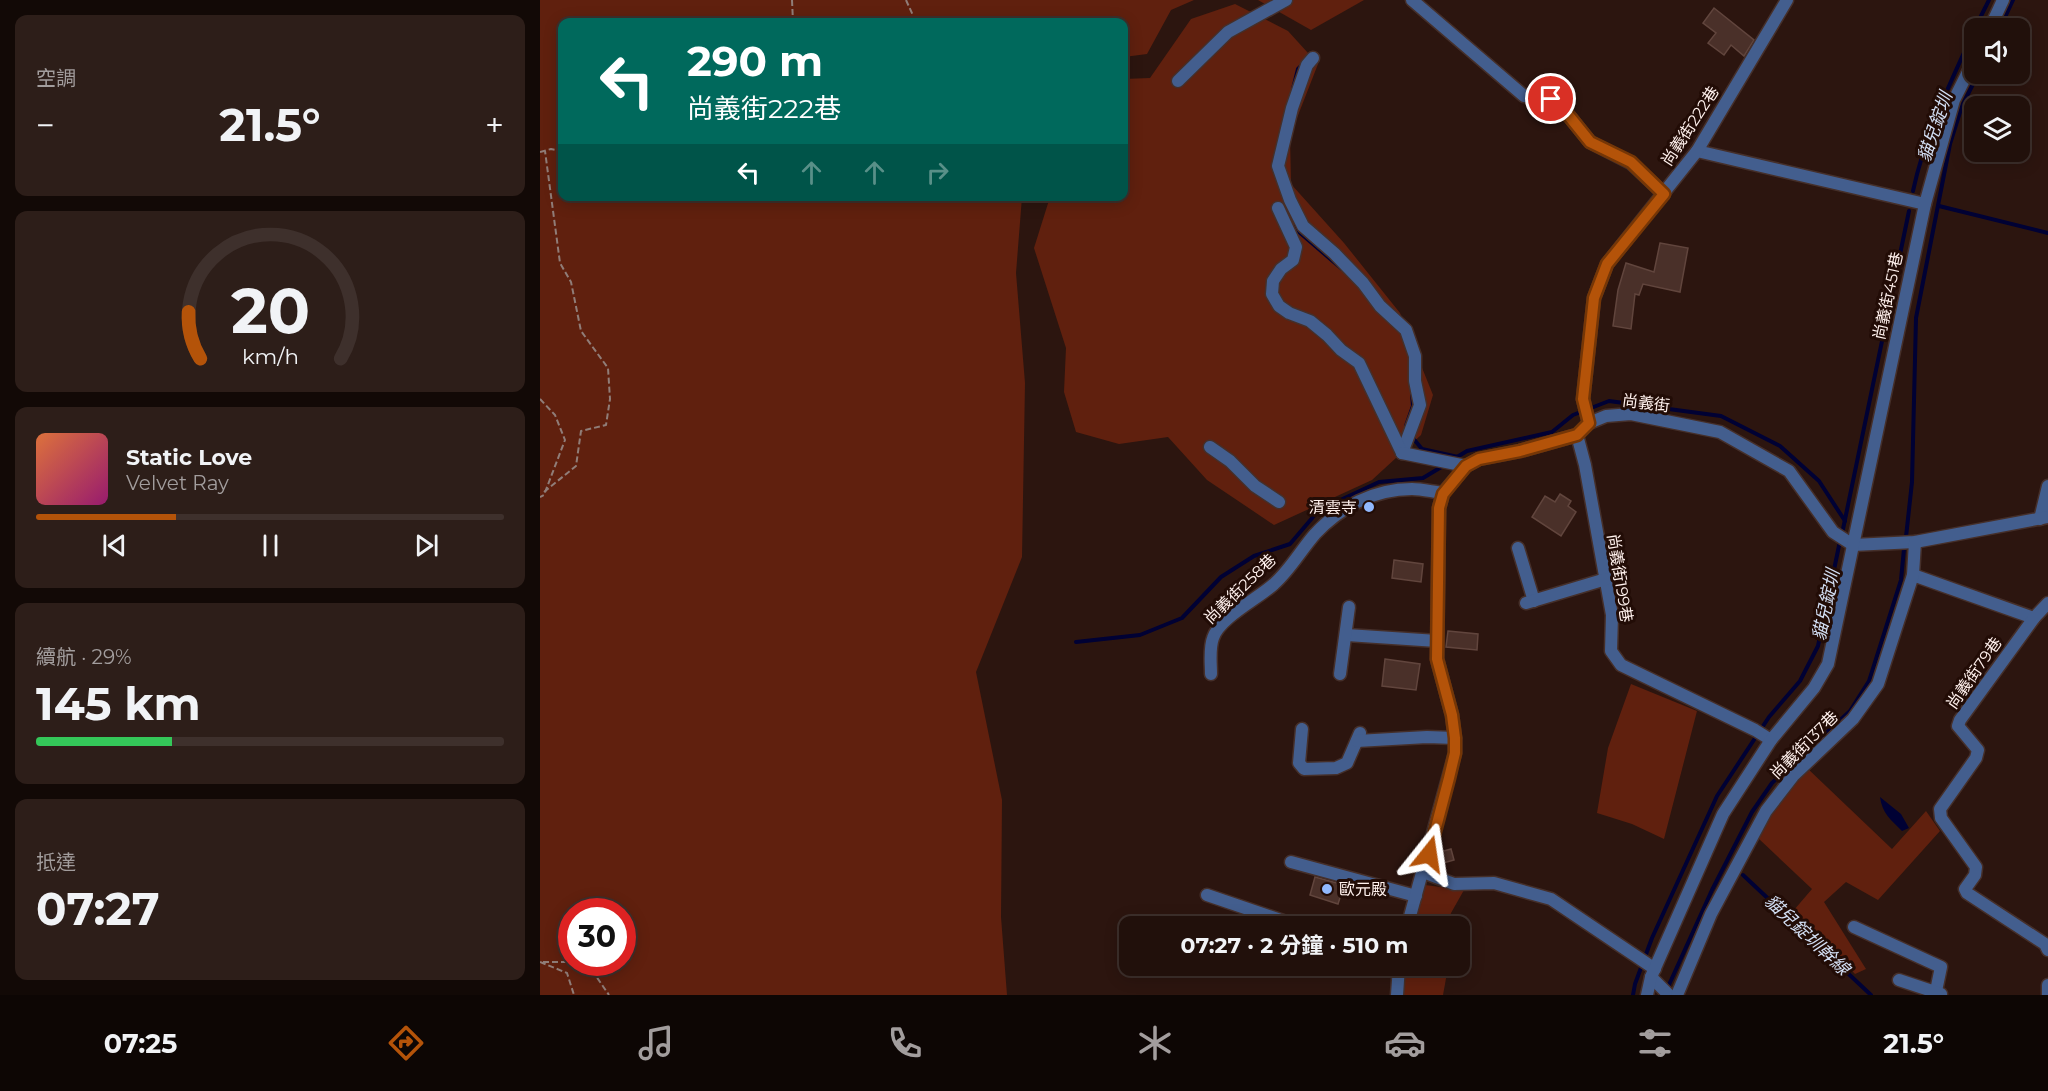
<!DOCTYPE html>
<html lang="zh-TW">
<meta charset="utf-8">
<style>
body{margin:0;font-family:Montserrat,"Noto Sans TC",sans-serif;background:#2d1e19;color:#f1f3f6;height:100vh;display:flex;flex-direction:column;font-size:22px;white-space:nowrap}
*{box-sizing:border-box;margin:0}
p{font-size:20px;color:#a29d9d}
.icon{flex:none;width:33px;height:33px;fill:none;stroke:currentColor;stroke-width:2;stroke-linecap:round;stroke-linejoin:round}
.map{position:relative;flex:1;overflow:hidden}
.side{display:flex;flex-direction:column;gap:15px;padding:15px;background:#120906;width:540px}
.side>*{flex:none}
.guide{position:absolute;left:18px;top:18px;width:570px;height:183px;border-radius:12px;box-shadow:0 3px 15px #0003,0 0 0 2px #3e302c;background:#00695c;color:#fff;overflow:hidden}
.controls{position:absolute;left:1424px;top:18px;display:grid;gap:12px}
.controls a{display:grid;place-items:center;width:66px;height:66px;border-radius:12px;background:#21100b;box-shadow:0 3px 15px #0003,0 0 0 2px #3e302c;font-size:30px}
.speed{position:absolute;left:18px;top:898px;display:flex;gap:12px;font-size:30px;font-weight:700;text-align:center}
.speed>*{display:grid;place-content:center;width:78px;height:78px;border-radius:50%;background:#21100b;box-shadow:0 3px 15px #0003,0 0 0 2px #3e302c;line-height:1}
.speed .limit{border:9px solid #d22;background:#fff;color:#111}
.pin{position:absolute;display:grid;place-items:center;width:51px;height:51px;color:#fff;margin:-26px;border:3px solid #fff;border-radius:50%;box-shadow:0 2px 6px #0007}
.me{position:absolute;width:66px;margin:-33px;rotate:15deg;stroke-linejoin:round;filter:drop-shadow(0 0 4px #0008)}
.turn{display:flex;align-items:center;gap:21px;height:126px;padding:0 30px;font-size:27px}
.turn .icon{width:78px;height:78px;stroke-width:2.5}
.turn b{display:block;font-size:42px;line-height:51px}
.lanes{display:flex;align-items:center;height:57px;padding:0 30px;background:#0003;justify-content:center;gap:30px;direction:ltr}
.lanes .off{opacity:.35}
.big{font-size:45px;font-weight:700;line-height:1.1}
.side .tile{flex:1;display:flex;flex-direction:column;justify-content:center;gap:9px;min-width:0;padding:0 21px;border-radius:12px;background:#2d1e19}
.side .dial{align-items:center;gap:0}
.dial svg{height:156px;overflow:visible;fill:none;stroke:#3e302c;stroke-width:7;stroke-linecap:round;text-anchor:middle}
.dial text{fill:#f1f3f6;stroke:none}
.song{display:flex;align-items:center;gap:18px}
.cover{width:72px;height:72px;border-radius:9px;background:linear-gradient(135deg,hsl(20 70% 55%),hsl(320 70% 35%))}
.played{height:6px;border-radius:3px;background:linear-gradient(90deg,#b45309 30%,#3e302c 30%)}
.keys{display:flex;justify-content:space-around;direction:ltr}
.heat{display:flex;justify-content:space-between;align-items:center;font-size:33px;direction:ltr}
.charge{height:9px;border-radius:4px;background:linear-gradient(90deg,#34c759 29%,#3e302c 0)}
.trip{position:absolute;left:579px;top:916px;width:351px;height:60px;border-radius:12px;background:#21100b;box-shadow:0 3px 15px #0003,0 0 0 2px #3e302c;font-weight:700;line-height:60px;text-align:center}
.dock{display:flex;height:96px;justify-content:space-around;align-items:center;background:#0d0604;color:#a29d9d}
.dock .icon{width:42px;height:42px}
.dock .selected{color:#b45309}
.dock b{font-size:27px;color:#f1f3f6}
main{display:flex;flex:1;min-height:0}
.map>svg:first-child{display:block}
.green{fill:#60200e;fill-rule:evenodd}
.water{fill:#000134}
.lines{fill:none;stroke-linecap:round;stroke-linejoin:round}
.stream{stroke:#000134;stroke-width:4}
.building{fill:#4a3029;stroke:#61453d;stroke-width:1.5}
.minor-casing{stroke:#452f2a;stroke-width:15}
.path{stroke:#907d78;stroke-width:2;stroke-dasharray:6 3;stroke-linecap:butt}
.minor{stroke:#435e8e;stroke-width:12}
.route-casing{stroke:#753606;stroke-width:15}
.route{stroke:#b45309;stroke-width:10}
.poi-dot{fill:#91b8fd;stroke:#220c06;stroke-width:2}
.labels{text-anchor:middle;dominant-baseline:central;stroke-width:6;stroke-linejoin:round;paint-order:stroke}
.street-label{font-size:16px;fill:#fff1ed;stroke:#220c06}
.poi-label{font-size:16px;fill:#fff1ed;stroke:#220c06;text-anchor:end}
.water-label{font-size:18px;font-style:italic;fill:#d2def3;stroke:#220c06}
</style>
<main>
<section class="side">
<div class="tile"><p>空調</p>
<div class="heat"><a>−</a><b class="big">21.5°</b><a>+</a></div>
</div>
<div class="tile dial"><svg viewBox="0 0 100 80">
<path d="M14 69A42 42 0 1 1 86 69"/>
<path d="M14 69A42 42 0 0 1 8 45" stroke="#b45309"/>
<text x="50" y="56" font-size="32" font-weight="700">20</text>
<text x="50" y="72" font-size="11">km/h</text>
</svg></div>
<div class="tile">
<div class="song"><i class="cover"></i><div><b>Static Love</b><p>Velvet Ray</p></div></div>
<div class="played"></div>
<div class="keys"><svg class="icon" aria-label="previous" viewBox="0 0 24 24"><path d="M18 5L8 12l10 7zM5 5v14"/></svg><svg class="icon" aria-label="pause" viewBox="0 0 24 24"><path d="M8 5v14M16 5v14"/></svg><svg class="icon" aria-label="next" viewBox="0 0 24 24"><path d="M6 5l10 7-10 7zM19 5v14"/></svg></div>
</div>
<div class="tile"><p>續航 · 29%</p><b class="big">145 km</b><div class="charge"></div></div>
<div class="tile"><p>抵達</p><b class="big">07:27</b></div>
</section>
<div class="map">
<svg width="1508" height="995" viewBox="0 0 1508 995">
<rect width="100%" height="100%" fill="#2c150f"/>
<g class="green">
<path d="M0 0H654L631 10 607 54 584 57V22H22V196L482 197 476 273 485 383 482 557 436 672 462 800 461 917 467 995H0ZM32 912H82V963H32Z"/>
<polygon points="718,0 824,0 771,30"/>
<polygon points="695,4 748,31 778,64 750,136 751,184 804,243 860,313 893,395 881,435 832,480 734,525 667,480 628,437 579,444 536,432 524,392 526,348 494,248 510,197 584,196 584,79 610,78 651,19"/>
<polygon points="1091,684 1157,711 1124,839 1092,824 1057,813 1068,748"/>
<polygon points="1266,767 1352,849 1386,811 1400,831 1338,900 1306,882 1284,902 1326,969 1315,974 1254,910 1272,889 1218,838 1230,807"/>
<polygon points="885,885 924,890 911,913 907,927 872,927"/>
<polygon points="863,966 897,966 896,970 907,973 903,995 860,995"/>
</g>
<path class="water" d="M1340 797 1361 814 1369 828 1362 831C1351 820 1342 813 1340 797Z"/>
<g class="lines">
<g class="stream">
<polyline points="1435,28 1449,0"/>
<polyline points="1460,28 1473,0"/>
<polyline points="753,89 758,69 762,65"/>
<path d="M1373 191C1385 135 1410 83 1434 31"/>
<polyline points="1399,206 1508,233"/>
<polyline points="756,225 759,232 802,269"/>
<polyline points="866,426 873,406 872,393"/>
<polyline points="872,437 882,449 918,457"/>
<polyline points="912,460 927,451 1012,432 1033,415 1069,401 1181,416 1240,446 1279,481 1305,521"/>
<polyline points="1302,534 1369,211"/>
<polyline points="1366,537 1372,482 1376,318 1410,144 1422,106 1438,74"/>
<polyline points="536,642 600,635 642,618 681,577 714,556 750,544 779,510 839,482 883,478 903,466"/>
<polyline points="1203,875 1331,995"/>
<polyline points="1128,987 1172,890 1212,812 1232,783 1310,711 1329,681 1361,580 1364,549"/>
<polyline points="1093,995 1095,984 1112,938 1177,796 1229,717 1260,681 1278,646 1300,541"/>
</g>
</g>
<g class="building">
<polygon points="1174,8 1214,40 1204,56 1191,45 1184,55 1168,43 1176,33 1163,23"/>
<polygon points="1120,243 1148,248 1140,292 1103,284 1099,295 1095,294 1091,329 1073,326 1078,290 1086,263 1114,272"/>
<polygon points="1020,494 1031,501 1028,506 1036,512 1021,536 992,517 1005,496 1015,502"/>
<polygon points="854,560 883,564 881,582 852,578"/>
<polygon points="908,631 938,634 937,650 906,647"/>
<polygon points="845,659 880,664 876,690 842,686"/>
<polygon points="911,849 914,860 896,865 894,859 896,853"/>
<polygon points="775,877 804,885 798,904 770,895"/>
</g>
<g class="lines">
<g class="minor-casing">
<g id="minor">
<polyline points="872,0 984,96 1011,99 1025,111 1050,142 1091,163 1124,194"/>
<polyline points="1450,28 1463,0"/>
<polyline points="773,58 767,65 752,108 738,166 750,200 763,226 794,253 823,283 840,306 866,330 875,356 875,381 880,405 862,453"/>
<polyline points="638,81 688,32 746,0"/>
<polyline points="1157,151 1385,204"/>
<polyline points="738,208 756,247 753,260 741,269 733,281 732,294 739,306 749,313 770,321 787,335 801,350 819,363 862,453"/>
<polyline points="1049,423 1043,399 1054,298 1067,264 1157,151 1247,0"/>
<polyline points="1037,435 1045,465 1072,615 1071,651 1081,665 1215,730 1231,740"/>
<polyline points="670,447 690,461 715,486 739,502"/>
<polyline points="862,453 926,466"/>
<polyline points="1500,519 1508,486"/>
<polyline points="978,548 994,601"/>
<polyline points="1373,575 1494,618"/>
<polyline points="986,603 1066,579"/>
<polyline points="1508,603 1494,618 1420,720 1418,726 1438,750 1436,758 1400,809 1401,818 1436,867 1435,875 1425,889 1427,893 1505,944 1508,950"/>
<polyline points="807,635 897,641"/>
<path d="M671 674C671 663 669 649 673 638 679 618 719 598 734 584 750 570 761 550 775 534 800 507 834 489 872 489 882 489 893 492 903 493"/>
<polyline points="800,674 809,607"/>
<polyline points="762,729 759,763 764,769 796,768 807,763 820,733"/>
<polyline points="817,741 887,737 915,738"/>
<polyline points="751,862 876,896"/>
<polyline points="883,872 914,884 954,883 1011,899 1115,969"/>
<polyline points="667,895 761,927"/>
<polyline points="867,927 915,753 915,738 912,715 897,659 899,508 903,493 926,466 939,459 980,451 1037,435 1049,423 1066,416 1091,414 1180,432 1249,471 1293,532 1313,545 1375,542 1508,517"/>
<polyline points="1314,927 1401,967 1396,991"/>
<polyline points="1111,977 1129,995"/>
<polyline points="1359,980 1401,994"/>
<polyline points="857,995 859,966"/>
<polyline points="1107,995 1111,977 1183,814 1231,740 1274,688 1288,664 1385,204 1414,100 1434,60"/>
<polyline points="1137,995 1171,914 1226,811 1253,776 1313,719 1338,684 1373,575 1375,542"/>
<polyline points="1508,995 1508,985"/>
</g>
</g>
<g class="path">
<polyline points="252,0 253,22"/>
<polyline points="366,0 376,22"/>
<polyline points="0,152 11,149 22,151"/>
<polyline points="0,399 15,415 25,440 4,495 0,497"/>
<polyline points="4,492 36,466 41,431 66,425 70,399 68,368 41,331 31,282 20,263 5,151"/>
<polyline points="0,962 27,973 34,995"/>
<polyline points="3,962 32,962"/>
<polyline points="47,963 69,995"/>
</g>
<use href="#minor" class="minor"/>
</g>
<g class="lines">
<g class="route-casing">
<polyline id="route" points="889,854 909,778 915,753 915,738 912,715 897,659 899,508 903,494 926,466 939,459 980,451 1037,435 1049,423 1043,399 1054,298 1067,264 1124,194 1091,162 1050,142 1025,111 1011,99"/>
</g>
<use href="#route" class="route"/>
</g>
<g class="poi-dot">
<circle cx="829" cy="507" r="6"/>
<circle cx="787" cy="889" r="6"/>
</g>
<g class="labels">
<g class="street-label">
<text transform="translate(1150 126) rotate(-57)">尚義街222巷</text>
<text transform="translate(1348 296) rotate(-78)">尚義街451巷</text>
<text transform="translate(1106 403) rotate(7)">尚義街</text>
<text transform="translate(1080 578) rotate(81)">尚義街199巷</text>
<text transform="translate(700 589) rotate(-44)">尚義街258巷</text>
<text transform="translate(1434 673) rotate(-55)">尚義街79巷</text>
<text transform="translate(1264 745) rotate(-45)">尚義街137巷</text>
</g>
<g class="poi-label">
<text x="817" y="507">清雲寺</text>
<text x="799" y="889" text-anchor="start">歐元殿</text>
</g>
<g class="water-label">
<text transform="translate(1395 127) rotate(-71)">貓兒錠圳</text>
<text transform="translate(1286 605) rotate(-78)">貓兒錠圳</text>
<text transform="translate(1267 935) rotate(43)">貓兒錠圳幹線</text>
</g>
</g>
</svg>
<div class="controls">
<a><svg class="icon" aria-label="sound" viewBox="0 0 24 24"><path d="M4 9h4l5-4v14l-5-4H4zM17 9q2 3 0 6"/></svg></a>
<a><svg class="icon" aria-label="layers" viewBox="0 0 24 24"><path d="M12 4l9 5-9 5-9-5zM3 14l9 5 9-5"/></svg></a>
</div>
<div class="speed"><div class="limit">30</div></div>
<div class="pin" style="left:1011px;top:99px;background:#d93025"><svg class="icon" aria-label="arrive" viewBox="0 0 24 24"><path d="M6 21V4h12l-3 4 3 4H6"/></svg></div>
<svg class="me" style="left:889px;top:854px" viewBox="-20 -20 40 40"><path d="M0-17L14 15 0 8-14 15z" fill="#b45309" stroke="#fff" stroke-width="4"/></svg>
<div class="trip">07:27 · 2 分鐘 · 510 m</div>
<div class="guide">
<div class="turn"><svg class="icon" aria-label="left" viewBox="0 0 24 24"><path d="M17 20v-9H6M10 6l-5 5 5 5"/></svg><div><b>290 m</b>尚義街222巷</div></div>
<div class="lanes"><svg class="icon" aria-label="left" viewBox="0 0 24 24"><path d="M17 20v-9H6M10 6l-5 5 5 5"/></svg><svg class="icon off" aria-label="ahead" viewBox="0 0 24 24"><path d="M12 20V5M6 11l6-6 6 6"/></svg><svg class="icon off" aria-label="ahead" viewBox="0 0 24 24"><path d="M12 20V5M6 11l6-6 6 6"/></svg><svg class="icon off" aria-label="right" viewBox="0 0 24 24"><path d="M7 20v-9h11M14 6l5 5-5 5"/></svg></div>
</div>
</div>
</main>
<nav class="dock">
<b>07:25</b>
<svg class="icon selected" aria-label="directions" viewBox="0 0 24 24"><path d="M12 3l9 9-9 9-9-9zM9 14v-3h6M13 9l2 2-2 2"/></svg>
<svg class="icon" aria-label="music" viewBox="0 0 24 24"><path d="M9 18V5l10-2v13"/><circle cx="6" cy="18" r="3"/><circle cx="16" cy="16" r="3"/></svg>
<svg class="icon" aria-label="phone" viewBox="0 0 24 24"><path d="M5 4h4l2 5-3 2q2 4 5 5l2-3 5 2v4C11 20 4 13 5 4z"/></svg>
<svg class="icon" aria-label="climate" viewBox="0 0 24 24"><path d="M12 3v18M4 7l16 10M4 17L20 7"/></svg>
<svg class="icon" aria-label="car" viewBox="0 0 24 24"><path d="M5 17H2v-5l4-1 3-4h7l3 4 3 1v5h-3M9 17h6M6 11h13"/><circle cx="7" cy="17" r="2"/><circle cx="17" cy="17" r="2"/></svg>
<svg class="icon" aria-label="filters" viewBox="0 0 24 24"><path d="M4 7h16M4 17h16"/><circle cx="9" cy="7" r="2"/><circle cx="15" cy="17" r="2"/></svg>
<b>21.5°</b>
</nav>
